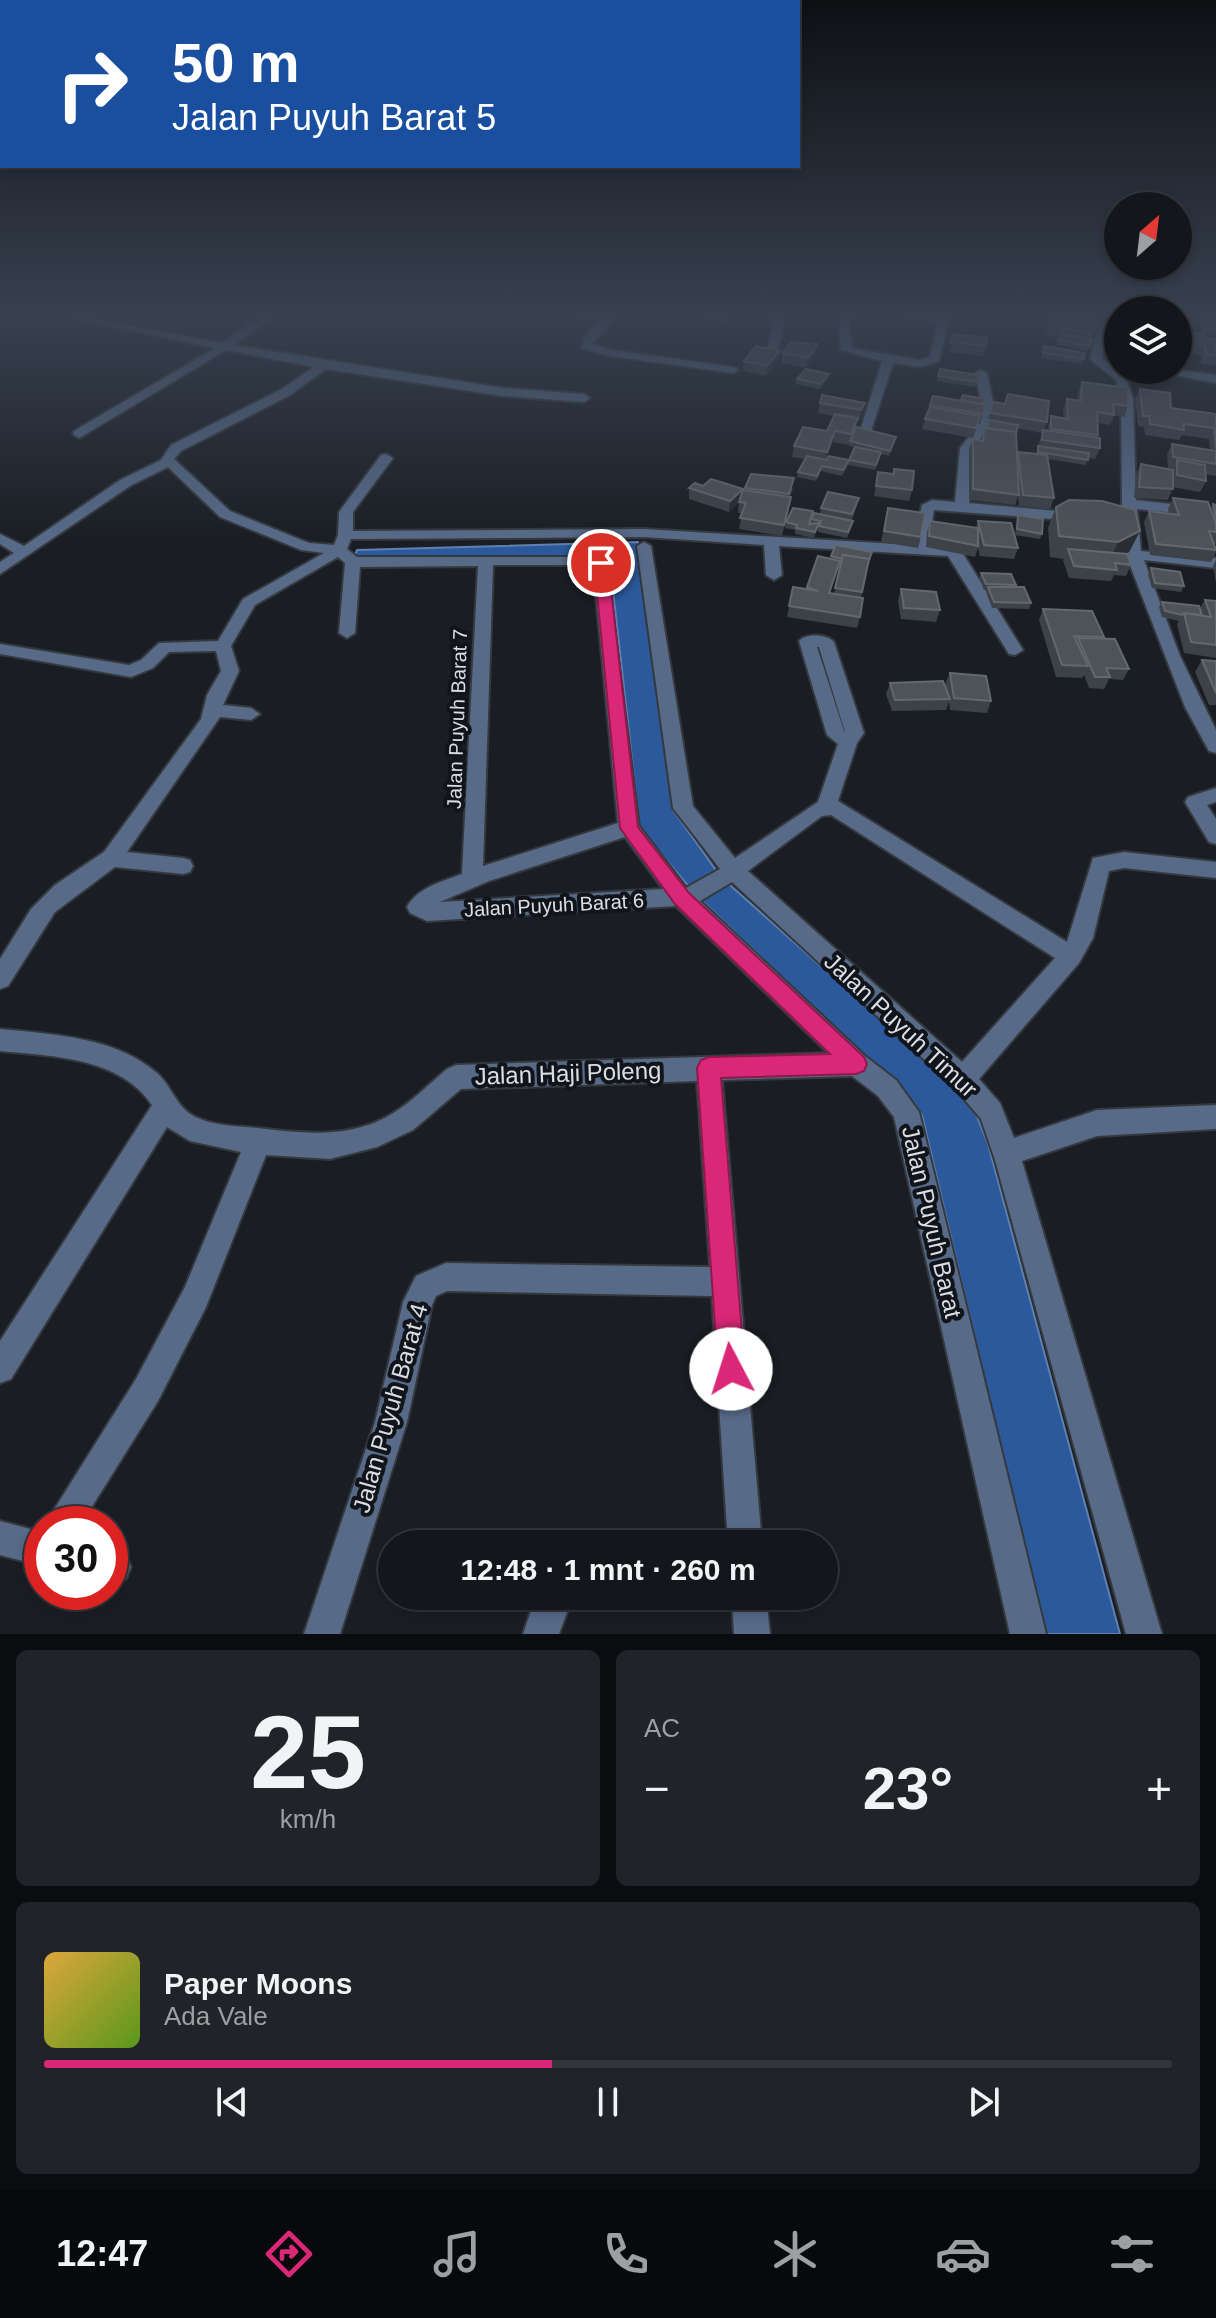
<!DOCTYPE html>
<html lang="id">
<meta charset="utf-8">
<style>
body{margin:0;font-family:Helvetica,sans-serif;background:#212328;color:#f1f3f6;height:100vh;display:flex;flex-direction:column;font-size:30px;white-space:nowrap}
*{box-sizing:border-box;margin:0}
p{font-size:26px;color:#9d9fa3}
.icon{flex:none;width:44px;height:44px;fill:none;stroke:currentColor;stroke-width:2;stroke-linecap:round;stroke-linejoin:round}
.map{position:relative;height:1634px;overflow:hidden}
.details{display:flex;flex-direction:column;gap:16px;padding:16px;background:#0b0c0f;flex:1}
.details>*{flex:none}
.banner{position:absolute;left:0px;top:0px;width:800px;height:168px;box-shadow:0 4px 12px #0003,0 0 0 2px #33353a;background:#1a4fa0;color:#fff;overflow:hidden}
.needle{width:52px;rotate:28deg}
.fabs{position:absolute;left:1104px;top:192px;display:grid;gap:16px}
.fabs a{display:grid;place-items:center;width:88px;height:88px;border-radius:50%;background:#14161b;box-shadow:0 4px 12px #0003,0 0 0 2px #33353a;font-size:40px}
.speed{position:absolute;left:24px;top:1506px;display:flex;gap:16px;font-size:40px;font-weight:700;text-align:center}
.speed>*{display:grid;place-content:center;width:104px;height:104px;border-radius:50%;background:#14161b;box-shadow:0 4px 12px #0003,0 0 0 2px #33353a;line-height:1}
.speed .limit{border:12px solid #d22;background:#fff;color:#111}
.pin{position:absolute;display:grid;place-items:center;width:68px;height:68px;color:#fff;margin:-34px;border:4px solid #fff;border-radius:50%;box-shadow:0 2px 8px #0007}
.me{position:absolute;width:88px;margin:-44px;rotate:355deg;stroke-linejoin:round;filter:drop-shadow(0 0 6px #0008)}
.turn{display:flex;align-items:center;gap:28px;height:168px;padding:0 40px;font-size:36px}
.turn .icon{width:104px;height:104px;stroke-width:2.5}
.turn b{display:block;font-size:56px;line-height:68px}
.big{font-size:60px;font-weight:800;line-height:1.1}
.details .widget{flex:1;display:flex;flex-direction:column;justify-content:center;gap:12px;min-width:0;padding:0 28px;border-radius:12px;background:#212328}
.details .dial{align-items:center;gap:0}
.dial b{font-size:104px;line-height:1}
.song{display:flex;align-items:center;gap:24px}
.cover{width:96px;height:96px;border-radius:12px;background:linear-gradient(135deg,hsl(40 70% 55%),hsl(90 70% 35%))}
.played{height:8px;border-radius:4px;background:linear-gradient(90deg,#db2777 45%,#33353a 45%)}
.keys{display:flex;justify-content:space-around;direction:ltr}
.heat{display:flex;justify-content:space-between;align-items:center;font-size:44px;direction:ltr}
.details .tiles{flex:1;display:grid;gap:16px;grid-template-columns:1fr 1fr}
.widget:last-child{grid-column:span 2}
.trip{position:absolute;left:378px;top:1530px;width:460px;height:80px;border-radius:40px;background:#14161b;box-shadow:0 4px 12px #0003,0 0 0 2px #33353a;font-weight:800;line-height:80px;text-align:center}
.tab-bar{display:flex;height:128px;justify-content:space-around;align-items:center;background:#08090b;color:#9d9fa3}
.tab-bar .icon{width:56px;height:56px}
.tab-bar .current{color:#db2777}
.tab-bar b{font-size:36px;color:#f1f3f6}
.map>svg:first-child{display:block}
.water{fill:#2b599b;stroke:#6081b0;stroke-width:2}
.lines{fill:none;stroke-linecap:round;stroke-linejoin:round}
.minor-casing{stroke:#35393e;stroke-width:4}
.minor{fill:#576b89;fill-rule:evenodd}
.wall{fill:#3d4248;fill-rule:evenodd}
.shaded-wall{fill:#282c33}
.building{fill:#4e5259;stroke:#64686e;stroke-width:2}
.route{fill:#db2777;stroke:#8e194d;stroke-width:2}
.labels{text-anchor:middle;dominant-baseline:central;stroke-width:8;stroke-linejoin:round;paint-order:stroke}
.street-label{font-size:20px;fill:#dadde1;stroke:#11151b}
.near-street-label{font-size:24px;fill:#dadde1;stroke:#11151b}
</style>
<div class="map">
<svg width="1216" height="1634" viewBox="0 0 1216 1634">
<rect width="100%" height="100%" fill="#1a1e24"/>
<polygon class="water" points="638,542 673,810 721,877 942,1074 974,1109 988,1144 1120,1634 1045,1634 922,1115 913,1102 695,894 640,829 609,555 352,561 357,550"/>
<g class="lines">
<g class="minor-casing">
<g id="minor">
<path d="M268 312H280L234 345 503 388 584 394 590 398 584 402 503 396 326 369 290 395 181 451 174 459 230 511 309 543 334 545 338 535 339 512 381 455 386 454 393 458 353 512V531L644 529 913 545 922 505 932 500 955 502 960 448 976 428 982 406 975 373 981 370 987 373 994 406 988 428 974 448 969 503 1079 513 1086 517 1079 521 934 510 928 546 962 552 1023 650 1015 655 1009 654 948 556 779 546 782 575 774 580 766 575 764 545 644 537 351 539 347 549 357 557H605L639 826 686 888 720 869 673 808 637 546 644 542 651 546 693 806 735 858 818 802 838 744 827 735 799 641C806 633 827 634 834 642L864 733 857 743 838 801 1067 942 1093 858 1124 852 1216 862V878L1124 868 1109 871 1093 938 1079 963 979 1079 1000 1103 1014 1138 1097 1110 1216 1105V1129L1097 1136 1022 1161 1162 1634H1126L995 1160 981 1119 954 1087 732 882 700 901 865 1056 896 1080 919 1112 1046 1634H1010L894 1117 878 1096 852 1076 722 1080 762 1544H728L712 1296 447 1291 436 1296 432 1305 407 1422 340 1634H304L375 1422 403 1302 416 1276 446 1263 710 1267 697 1081 461 1089 413 1130 377 1147 330 1159 266 1155 206 1307 158 1401 81 1524H45L136 1379 185 1287 241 1152 190 1141 167 1127 11 1379 0 1383V1341L152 1105C120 1057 51 1056 0 1051V1029C52 1034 116 1037 157 1073 171 1085 176 1106 192 1115 210 1126 238 1126 258 1128 304 1134 354 1139 395 1112 414 1100 430 1083 447 1069L456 1065 828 1053 676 906 427 921 410 913 407 907C417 888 443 881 462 874L478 566 360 567 355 633 347 638 339 633 345 563 338 557 255 605 231 646 239 671 223 705 251 708 260 714 251 720 220 717 127 852 183 858 190 860 193 866 190 872 183 874 115 867 55 912 8 986 0 989V959L31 909 55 885 104 852 201 719 207 695 221 671 216 651 169 652 153 668 131 677 0 654V644L129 665 141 660 159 643 218 641 243 599 324 553 301 550 220 517 168 467 130 486 0 574V562L14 553 0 544V534L24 546 120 480 161 460 171 445 282 389 314 367 226 350 79 438 73 434 74 431 215 348 74 319 79 316 222 343ZM493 565H593L618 823 483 866ZM817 647H819L845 732 844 731ZM831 815 1055 958 962 1062 748 871 822 816ZM625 837 663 889 440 902 489 881Z"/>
<polygon points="558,312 607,315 621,312 592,344 611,350 733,367 739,370 733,373 610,356 582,348 585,337 601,320"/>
<polygon points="762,312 773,312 785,324 776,354 766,352 774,325"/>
<polygon points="839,312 849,312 852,348 919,360 930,357 938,322 876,312 910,312 949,319 939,361 920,367 893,363 871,431 861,428 882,361 841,350"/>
<polygon points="1118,318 1118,324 1109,327 1102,358 1126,377 1133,399 1136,500 1216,509 1216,517 1137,509 1141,551 1216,558 1216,568 1144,560 1180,656 1216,730 1216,753 1209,751 1185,707 1126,555 1122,504 1121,399 1116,380 1090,359 1099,325"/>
<polygon points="1149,370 1178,370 1216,375 1216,383"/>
<polygon points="1216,788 1216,802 1207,805 1216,819 1216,844 1209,842 1185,802 1188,797"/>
<polygon points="0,1521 42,1532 42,1566 0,1555"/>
<polygon points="110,1549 126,1555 131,1567 126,1579 110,1583"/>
<polygon points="536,1596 573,1596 559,1634 523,1634"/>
<polygon points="732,1596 766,1596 770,1634 734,1634"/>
</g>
</g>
<use href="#minor" class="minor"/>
</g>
<g class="wall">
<polygon points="682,312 738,312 730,323 682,315"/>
<polygon points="962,312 1009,312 1007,318 961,313"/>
<polygon points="1029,312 1048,312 1046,318 1028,315"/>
<polygon points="1048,312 1089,312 1089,314 1100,326 1092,339 1093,340 1088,351 1056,344 1059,338 1045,335 1049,325 1059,318 1047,316"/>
<polygon points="1178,312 1186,312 1186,313 1194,324 1192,329 1178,327"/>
<polygon points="1214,312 1216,312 1216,336 1204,335 1204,337 1216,339 1216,366 1201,364 1201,355 1178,351 1179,330 1201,333 1199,322 1201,317 1214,318"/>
<polygon points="953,334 986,346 983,356 949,352"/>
<polygon points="1044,346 1084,359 1082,364 1041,358"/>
<polygon points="780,351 778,361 766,376 743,371 744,361"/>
<polygon points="783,353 816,354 806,368 781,363"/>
<polygon points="979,375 976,387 936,381 938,376"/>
<polygon points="797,379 828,379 820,389 796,384"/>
<path d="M1082 382 1128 406 1124 417 1114 415 1110 425 1098 423 1097 438 1100 448 1095 459 1088 458 1086 465 1048 459 1054 498 1050 509 1019 506 1018 496 1015 505 969 500V450L973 439 981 440 984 428H987L988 423H987L993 402 1047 422 1044 430H1047L1051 416 1064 418 1063 409 1067 399 1077 400 1078 392ZM1017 428 1042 433 1036 454 1018 452 1017 455 1016 434Z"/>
<polygon points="1140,389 1171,408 1216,414 1216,476 1205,474 1206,481 1200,492 1173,487 1168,500 1134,498 1136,475 1141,464 1172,469 1172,468 1168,468 1167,454 1172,444 1210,450 1209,439 1182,435 1179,440 1145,435 1144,427 1138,426 1135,399"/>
<path d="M822 395 865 403 863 413 859 421 857 420 855 428 896 437 889 456 881 454 875 470 848 465 842 476 821 471 816 481 797 477 798 472 805 459 792 457 794 446 827 431 834 416 818 413ZM833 442 849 445 850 442 849 446 854 447 849 460H826Z"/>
<polygon points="933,396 986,405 980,424 978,424 973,438 922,429"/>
<polygon points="894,469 912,490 909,501 874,496 878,472 893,474"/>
<polygon points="703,486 745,490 745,488 793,489 790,496 791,497 789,507 782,536 739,529 742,513 738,513 739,502 729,512 689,499 689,488"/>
<polygon points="859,498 852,520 852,526 847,538 818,532 818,526 814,538 795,534 795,530 785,528 786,522 811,523 811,519 820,514 821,508"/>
<polygon points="1173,498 1210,509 1213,504 1216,505 1216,544 1214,544 1216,552 1211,562 1150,555 1144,522 1149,511 1169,514 1168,509"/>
<polygon points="1056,507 1140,531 1129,552 1126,554 1131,565 1126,576 1114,575 1111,581 1069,578 1063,560 1064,559 1050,557 1048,528"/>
<polygon points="888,508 921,537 918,548 881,542"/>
<polygon points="1018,515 1042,534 1040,539 1015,535"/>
<polygon points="930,521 976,527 978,521 1018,548 1014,559 980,556 978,548 975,557 926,547 927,532"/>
<path d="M818 556 831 559V556L871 558 868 565 861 598 860 617 857 628 787 617 793 587 806 589ZM839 564H841L834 594 830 593Z"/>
<polygon points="1216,560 1216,583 1213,566"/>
<polygon points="1151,568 1184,586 1181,592 1152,588 1148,574"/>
<polygon points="981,573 1016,585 1015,587 1031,603 1029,609 992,608 986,592 986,590 984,590 979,578"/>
<polygon points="901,589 940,610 936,622 901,619 898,601"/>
<polygon points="1205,600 1216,601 1216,658 1184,653 1177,624 1179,621 1162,617 1159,607 1162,602 1200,608"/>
<polygon points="1043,609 1104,637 1103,639 1129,669 1123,680 1109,679 1104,689 1089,688 1084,675 1082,678 1056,677 1039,620"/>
<polygon points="1202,660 1216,661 1216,705 1209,705 1195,672"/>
<polygon points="950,673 991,701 987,713 950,710 949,702 946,710 892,711 886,694 890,683 947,691 945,684"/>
</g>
<g class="shaded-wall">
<polygon points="732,312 738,312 737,314 730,323"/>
<polygon points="1104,317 1100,326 1089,344 1092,334"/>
<polygon points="818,344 816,354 806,368 808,358"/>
<polygon points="780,351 778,361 766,376 767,366"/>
<polygon points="829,374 828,379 820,389 821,384"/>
<polygon points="865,403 863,413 859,421 861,410"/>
<polygon points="835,431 833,442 825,463 827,452"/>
<polygon points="743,489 742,499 729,512 730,501"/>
<polygon points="1140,531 1129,552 1108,563 1118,542"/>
</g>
<g class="building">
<polygon points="1062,312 1089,312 1089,314 1104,317 1092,334 1049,325 1054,317 1066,320 1068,316 1061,314"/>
<polygon points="1178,312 1193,314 1194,324 1178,322"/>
<polygon points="1201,317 1216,319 1216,331 1204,330"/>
<polygon points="1179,330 1204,334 1204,337 1216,339 1216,356 1206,354 1205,345 1178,341"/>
<polygon points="1062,333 1093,340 1090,346 1058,340"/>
<polygon points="953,334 987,338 986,346 951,342"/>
<polygon points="791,342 818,344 808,358 783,353"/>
<polygon points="756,346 780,351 767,366 744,361"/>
<polygon points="1044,346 1085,353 1084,359 1043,353"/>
<polygon points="806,369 829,374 821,384 797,379"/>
<polygon points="940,369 979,375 977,382 938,376"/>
<polygon points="1082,382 1128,388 1128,406 1113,404 1114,415 1097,412 1098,435 1051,429 1051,416 1068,419 1067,399 1081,401"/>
<polygon points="1140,389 1170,393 1171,408 1216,414 1216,449 1214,428 1183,424 1184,430 1150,424 1149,416 1143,416"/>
<polygon points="1008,394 1049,401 1047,422 990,413 993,402 1005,404"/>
<polygon points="822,395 865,403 861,410 820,403"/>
<polygon points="963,395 985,399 983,404 961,400"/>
<polygon points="933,396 986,405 983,414 930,405"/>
<polygon points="930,407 980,416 976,428 925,419"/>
<polygon points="835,414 858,418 851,434 835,431 827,452 794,446 803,427 827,431"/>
<polygon points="989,420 1018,425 1016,434 1016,432 987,428"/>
<polygon points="856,427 896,437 890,451 850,441"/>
<polygon points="984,428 1016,432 1019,495 973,489 973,439 983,441"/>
<polygon points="1043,430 1100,438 1100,448 1042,440"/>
<polygon points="1172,444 1216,451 1216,464 1173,457"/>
<polygon points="1038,446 1089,453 1088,460 1038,452"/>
<polygon points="855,447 881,452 876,465 849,460"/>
<polygon points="1018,452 1047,455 1054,498 1023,495"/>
<polygon points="807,456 826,460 829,456 849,460 843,470 822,466 817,476 798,472"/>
<polygon points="1177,460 1205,465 1206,481 1177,475"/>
<polygon points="1141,464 1173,470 1173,489 1139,487"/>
<polygon points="894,469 914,471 912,490 876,486 878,472 894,474"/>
<polygon points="751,474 794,478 789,494 745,488"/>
<polygon points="711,479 743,489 730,501 689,488 695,483 703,486"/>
<polygon points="743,490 791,497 784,525 740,518 746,503 739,502"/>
<polygon points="828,492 859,498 852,514 821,508"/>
<polygon points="1173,498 1208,502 1216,524 1216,532 1209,531 1216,550 1156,544 1149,511 1179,515"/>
<polygon points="1069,500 1102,501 1135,510 1140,531 1118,542 1059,536 1056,507"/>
<polygon points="1213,504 1216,505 1216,521"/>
<polygon points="793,508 813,511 809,524 819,523 815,532 796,528 797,525 786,522"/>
<polygon points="888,508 925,513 921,537 884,531"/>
<polygon points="814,513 853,521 848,532 819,526 821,521 811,519"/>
<polygon points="1018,515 1043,519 1042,534 1017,529"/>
<polygon points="930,521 978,528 978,546 929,536"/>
<polygon points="978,521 1011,523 1018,548 984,545"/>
<polygon points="836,545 872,552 869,560 869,559 843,555 842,559 831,556"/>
<polygon points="1068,549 1127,554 1131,565 1115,563 1117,570 1074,566"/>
<polygon points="843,555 869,559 862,592 835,588"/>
<polygon points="818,556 840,561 829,593 863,598 860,617 789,606 793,587 818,591 807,587"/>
<polygon points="1151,568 1180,572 1184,586 1155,583"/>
<polygon points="981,573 1011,574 1016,585 986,584"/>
<polygon points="988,587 1024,587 1031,603 994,602"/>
<polygon points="901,589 936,592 940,610 904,608"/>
<polygon points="1205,600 1216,601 1216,645 1191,642 1184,613 1211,617"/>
<polygon points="1162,602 1199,606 1202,615 1184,613 1182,615 1165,611"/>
<polygon points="1043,609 1092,611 1104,637 1074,636 1088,666 1062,665"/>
<polygon points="1078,638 1115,639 1129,669 1106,668 1110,677 1095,677"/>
<polygon points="1202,660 1216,661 1216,693"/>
<polygon points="950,673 986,676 991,701 954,698"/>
<polygon points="943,681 950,699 895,700 890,683"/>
</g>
<linearGradient id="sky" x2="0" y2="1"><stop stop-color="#0e1014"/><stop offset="0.58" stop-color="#384150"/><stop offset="1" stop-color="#384150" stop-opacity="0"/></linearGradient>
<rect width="1216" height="541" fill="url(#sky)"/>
<polygon class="route" points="601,559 608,563 638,827 689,893 864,1057 867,1064 864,1071 856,1074 721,1078 745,1369 741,1379 731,1383 722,1379 718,1369 697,1068 701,1060 709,1057 830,1054 675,904 620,828 594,563"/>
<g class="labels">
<g class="street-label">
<text transform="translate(457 719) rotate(-88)">Jalan Puyuh Barat 7</text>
<text transform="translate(554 905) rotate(-3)">Jalan Puyuh Barat 6</text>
</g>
<g class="near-street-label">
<text transform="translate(901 1025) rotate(43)">Jalan Puyuh Timur</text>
<text transform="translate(568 1073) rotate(-2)">Jalan Haji Poleng</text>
<text transform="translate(932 1222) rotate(77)">Jalan Puyuh Barat</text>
<text transform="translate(390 1408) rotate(-74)">Jalan Puyuh Barat 4</text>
</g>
</g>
</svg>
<div class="fabs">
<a><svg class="needle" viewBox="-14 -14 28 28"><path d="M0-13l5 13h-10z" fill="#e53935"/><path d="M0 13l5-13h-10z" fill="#9d9fa3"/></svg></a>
<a><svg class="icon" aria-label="layers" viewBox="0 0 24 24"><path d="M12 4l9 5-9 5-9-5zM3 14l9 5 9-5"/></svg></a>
</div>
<div class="speed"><div class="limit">30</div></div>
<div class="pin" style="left:601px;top:563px;background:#d93025"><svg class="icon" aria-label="arrive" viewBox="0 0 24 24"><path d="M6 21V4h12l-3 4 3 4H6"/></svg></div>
<svg class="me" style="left:731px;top:1369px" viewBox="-20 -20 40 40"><circle r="19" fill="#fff"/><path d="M0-13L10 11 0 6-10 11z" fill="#db2777"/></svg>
<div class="trip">12:48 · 1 mnt · 260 m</div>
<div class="banner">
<div class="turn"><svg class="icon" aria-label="right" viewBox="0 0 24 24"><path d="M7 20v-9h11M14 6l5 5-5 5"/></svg><div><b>50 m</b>Jalan Puyuh Barat 5</div></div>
</div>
</div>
<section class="details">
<div class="tiles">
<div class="widget dial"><b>25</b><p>km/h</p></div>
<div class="widget"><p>AC</p>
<div class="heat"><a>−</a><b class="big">23°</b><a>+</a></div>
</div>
<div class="widget">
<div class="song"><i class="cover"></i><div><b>Paper Moons</b><p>Ada Vale</p></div></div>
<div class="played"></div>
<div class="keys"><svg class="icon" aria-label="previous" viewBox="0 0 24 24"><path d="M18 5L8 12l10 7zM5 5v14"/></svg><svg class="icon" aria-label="pause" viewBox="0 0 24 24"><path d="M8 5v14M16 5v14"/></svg><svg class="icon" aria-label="next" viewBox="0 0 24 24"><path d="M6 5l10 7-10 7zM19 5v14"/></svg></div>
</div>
</div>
</section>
<nav class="tab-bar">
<b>12:47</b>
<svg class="icon current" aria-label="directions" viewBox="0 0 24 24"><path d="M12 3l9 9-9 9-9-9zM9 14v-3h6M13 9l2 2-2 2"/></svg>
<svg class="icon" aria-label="music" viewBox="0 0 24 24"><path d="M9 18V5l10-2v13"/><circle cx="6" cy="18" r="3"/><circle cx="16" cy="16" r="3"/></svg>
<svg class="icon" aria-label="phone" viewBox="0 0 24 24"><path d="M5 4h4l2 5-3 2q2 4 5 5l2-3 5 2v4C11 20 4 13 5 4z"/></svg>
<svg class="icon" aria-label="climate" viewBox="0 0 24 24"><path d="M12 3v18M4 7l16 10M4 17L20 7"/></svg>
<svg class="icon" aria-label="car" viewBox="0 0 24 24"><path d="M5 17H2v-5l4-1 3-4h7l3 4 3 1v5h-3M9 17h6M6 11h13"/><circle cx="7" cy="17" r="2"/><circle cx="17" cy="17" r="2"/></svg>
<svg class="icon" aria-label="filters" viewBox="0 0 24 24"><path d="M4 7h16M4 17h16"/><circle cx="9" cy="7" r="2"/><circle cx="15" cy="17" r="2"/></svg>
</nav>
